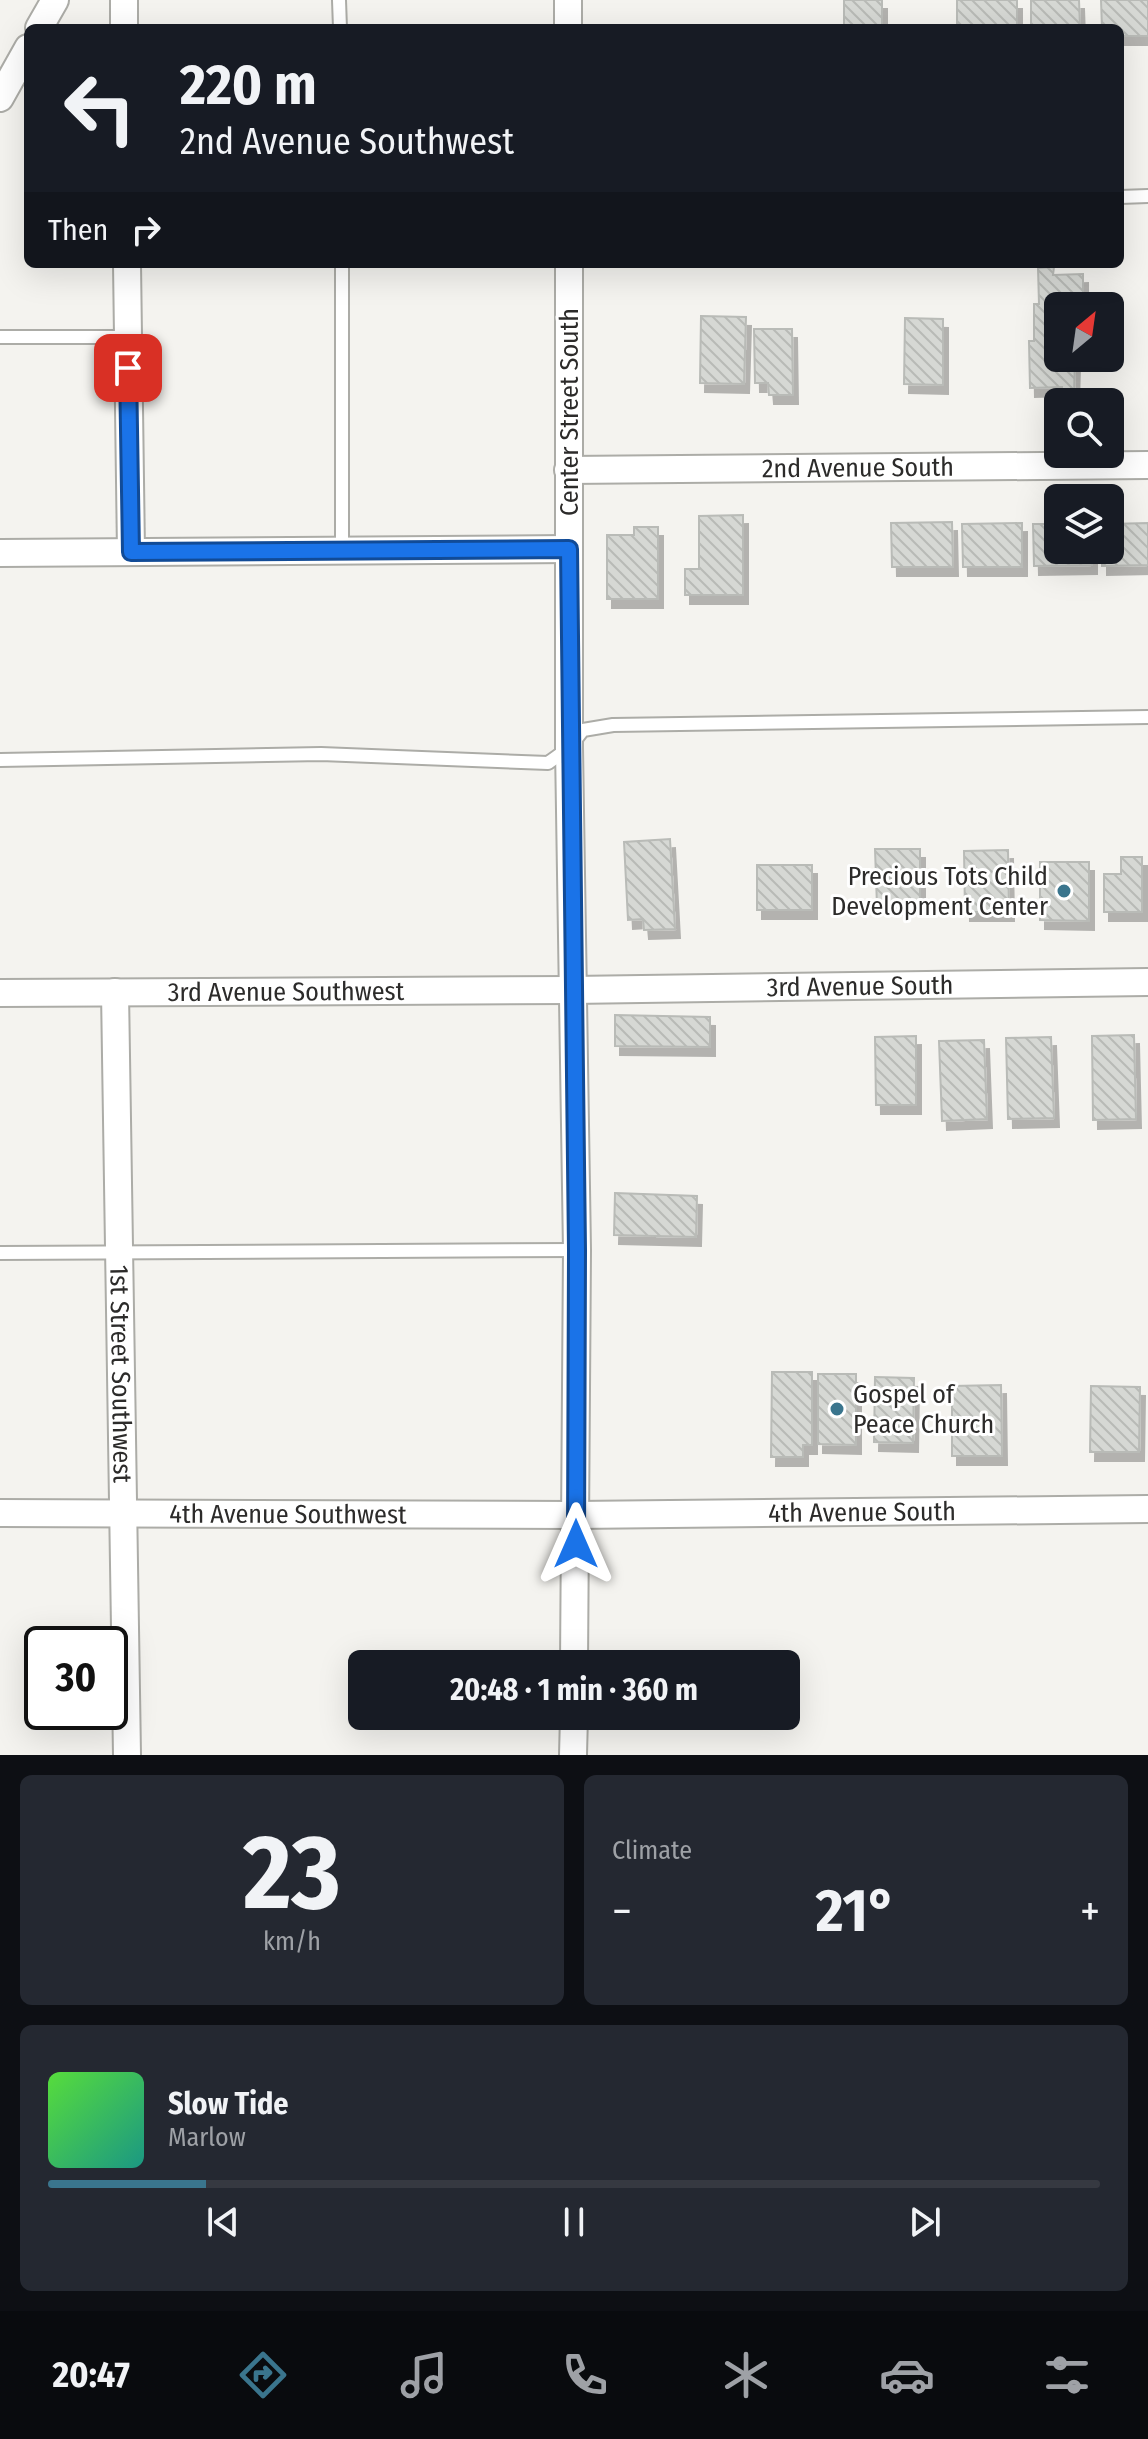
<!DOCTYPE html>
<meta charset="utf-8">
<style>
body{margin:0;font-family:"Fira Sans Condensed",sans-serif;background:#242831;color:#f1f3f6;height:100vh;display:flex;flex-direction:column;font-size:30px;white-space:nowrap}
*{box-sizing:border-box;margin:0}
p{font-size:26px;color:#9ea1a6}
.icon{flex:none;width:44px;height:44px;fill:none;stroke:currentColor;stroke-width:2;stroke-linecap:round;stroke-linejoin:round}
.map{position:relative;height:1755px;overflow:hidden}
.details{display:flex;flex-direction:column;gap:20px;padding:20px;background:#0d0f14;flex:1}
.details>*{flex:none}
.banner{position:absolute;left:24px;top:24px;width:1100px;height:244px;border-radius:12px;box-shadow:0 8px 32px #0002;background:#171b24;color:#f1f3f6;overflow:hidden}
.needle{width:52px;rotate:29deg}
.fabs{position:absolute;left:1044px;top:292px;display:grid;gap:16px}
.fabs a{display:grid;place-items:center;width:80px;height:80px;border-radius:12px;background:#171b24;box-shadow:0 8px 32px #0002;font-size:40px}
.speed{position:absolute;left:24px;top:1626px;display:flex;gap:16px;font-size:40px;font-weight:700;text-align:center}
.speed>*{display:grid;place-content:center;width:104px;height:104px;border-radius:50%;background:#171b24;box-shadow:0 8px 32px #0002;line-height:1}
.speed .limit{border:4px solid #111;border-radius:12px;background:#fff;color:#111}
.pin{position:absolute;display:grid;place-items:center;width:68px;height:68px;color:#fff;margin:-34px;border-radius:16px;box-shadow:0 4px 12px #0006}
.me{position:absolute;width:88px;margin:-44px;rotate:0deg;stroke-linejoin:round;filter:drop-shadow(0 0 6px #0008)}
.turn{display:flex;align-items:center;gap:28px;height:168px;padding:0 24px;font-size:36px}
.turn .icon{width:104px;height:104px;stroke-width:2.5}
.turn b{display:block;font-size:56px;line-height:68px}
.then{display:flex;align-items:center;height:76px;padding:0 24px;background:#0003;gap:16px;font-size:30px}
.big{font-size:60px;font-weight:700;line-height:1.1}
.details .widget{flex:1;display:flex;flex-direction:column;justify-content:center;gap:12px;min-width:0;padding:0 28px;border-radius:12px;background:#242831}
.details .dial{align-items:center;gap:0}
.dial b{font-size:104px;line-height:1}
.song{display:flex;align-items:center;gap:24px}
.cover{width:96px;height:96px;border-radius:12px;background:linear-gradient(135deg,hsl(110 70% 55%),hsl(170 70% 35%))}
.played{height:8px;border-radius:4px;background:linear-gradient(90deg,#3a758d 15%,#363941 15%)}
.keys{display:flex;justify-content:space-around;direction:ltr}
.heat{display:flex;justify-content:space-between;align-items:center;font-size:44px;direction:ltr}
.details .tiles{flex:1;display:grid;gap:20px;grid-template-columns:1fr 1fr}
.widget:last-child{grid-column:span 2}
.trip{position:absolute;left:348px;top:1650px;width:452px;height:80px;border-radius:12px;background:#171b24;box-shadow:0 8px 32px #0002;font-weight:700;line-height:80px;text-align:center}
.tabs{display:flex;height:128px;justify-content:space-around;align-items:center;background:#090b0e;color:#9ea1a6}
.tabs .icon{width:56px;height:56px}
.tabs .selected{color:#3a758d}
.tabs b{font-size:36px;color:#f1f3f6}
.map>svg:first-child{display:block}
.building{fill:url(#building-back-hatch);stroke:#b9bbb7;stroke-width:2;filter:url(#shadow)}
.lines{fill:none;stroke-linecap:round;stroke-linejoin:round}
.service-casing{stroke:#acaca7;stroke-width:16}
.minor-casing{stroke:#acaca7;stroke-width:30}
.service{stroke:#fff;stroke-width:12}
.minor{stroke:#fff;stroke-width:26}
.route-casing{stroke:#114b97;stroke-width:20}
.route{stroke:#1a73e8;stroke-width:14}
.poi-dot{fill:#3a758d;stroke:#fff;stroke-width:3}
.labels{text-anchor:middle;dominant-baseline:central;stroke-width:6;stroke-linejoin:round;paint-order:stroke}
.street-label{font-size:26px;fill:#2c2b2a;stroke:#fff}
.poi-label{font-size:26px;fill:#2c2b2a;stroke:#fff;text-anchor:end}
</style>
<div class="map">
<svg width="1148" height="1755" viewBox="0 0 1148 1755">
<defs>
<pattern id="building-back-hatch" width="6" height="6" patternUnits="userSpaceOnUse" patternTransform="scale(2)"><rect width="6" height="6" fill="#d6d8d4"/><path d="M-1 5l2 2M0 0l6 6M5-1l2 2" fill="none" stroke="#b8bab6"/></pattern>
<filter id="shadow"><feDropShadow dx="5" dy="9" stdDeviation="0" flood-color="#0004"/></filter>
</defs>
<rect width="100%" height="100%" fill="#f4f3ef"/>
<g class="building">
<rect x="844" y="0" width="38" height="28"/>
<rect x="957" y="0" width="60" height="28"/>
<polygon points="1031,0 1079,0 1080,28 1031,28"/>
<polygon points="1101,0 1148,0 1148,36 1120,36 1120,28 1102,28"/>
<polygon points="1054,267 1053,275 1083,274 1083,306 1058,306 1058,358 1075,358 1074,395 1062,395 1062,387 1030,388 1029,341 1034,341 1034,304 1039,304 1038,268"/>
<polygon points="701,316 746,317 744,384 700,383"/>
<polygon points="905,318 943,319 943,385 904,384"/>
<polygon points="754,329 792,329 793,395 769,395 768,383 755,383"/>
<polygon points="743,515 743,595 685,595 685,569 699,569 699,516"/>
<polygon points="952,522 953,567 892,567 891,523"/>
<polygon points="1022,523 1022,567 963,567 962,524"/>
<polygon points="1148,523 1148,565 1102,566 1102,550 1110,550 1110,524"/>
<polygon points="1033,524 1058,524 1058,550 1092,550 1092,565 1034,566"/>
<polygon points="634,527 658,527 658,599 607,599 607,535 634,535"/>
<polygon points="670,839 675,929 644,930 643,919 628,920 624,842"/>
<polygon points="875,849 920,849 920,906 877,906"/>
<polygon points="1008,850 1009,912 965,912 964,851"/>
<polygon points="1121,857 1142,857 1142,912 1104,912 1104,874 1121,874"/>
<polygon points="1040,862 1089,862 1089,921 1040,920"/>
<rect x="757" y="865" width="55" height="45"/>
<polygon points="615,1015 710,1017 710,1047 615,1046"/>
<polygon points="1134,1035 1136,1119 1093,1120 1092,1036"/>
<polygon points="916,1036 916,1105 876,1105 875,1037"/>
<polygon points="1051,1037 1054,1118 1008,1119 1006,1038"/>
<polygon points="984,1040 987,1119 942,1121 939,1041"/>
<polygon points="615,1193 697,1196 696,1237 614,1235"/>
<polygon points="772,1372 812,1372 812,1445 803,1445 803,1457 771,1457"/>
<polygon points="818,1374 856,1374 856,1445 818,1444"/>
<polygon points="875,1377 914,1378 913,1443 874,1442"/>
<polygon points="1001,1385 1002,1456 952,1456 952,1386"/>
<polygon points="1091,1386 1140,1387 1139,1452 1090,1452"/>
</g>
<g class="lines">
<g class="service-casing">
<g id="service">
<polyline points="339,0 340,28"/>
<polyline points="1120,197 1148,196"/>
<polyline points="0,337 128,337"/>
<polyline points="342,551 342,264"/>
<polyline points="0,760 321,754 548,763 569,748 583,730 613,725 1148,717"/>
<polyline points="0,1253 577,1250"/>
</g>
</g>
<g class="minor-casing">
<g id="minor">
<polyline points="124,0 124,28"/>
<polyline points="568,0 568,28"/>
<polyline points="39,28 55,0"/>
<polyline points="0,98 28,48"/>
<polyline points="127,264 131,552"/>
<polyline points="569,264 569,748 577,1250 574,1664"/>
<path id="s1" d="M568 470 1148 465"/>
<polyline points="0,553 569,549"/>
<path id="s2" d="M115 992 127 1755"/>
<path id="s3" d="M0 993 572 990 1148 982"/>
<path id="s4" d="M0 1513 576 1515 1148 1509"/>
<polyline points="573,1755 574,1716"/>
</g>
</g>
<use href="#service" class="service"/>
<use href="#minor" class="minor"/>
</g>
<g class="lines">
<g class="route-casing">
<polyline id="route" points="128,368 131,552 569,549 577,1250 576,1544"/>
</g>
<use href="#route" class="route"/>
</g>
<g class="poi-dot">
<circle cx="1064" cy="891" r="8"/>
<circle cx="837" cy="1409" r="8"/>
</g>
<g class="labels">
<g class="street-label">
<text transform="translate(569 412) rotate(-90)">Center Street South</text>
<text stroke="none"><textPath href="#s1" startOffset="290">2nd Avenue South</textPath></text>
<text stroke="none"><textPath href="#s3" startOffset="860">3rd Avenue South</textPath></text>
<text stroke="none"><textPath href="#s3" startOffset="286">3rd Avenue Southwest</textPath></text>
<text stroke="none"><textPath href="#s2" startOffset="382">1st Street Southwest</textPath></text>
<text stroke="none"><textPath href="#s4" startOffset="862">4th Avenue South</textPath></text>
<text stroke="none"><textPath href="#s4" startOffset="288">4th Avenue Southwest</textPath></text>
</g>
<g class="poi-label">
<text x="1048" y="876">Precious Tots Child<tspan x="1048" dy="30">Development Center</tspan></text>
<text x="853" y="1394" text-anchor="start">Gospel of<tspan x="853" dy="30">Peace Church</tspan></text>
</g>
</g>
</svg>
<div class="fabs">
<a><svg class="needle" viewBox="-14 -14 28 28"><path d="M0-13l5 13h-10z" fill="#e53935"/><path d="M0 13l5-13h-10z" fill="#9ea1a6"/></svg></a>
<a><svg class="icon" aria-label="search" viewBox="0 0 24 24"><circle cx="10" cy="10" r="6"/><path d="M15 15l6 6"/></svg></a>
<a><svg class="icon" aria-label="layers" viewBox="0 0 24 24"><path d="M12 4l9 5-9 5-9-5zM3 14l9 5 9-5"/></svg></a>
</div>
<div class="speed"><div class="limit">30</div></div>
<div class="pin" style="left:128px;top:368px;background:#d93025"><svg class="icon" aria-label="arrive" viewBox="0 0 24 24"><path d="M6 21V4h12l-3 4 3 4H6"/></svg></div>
<svg class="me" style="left:576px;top:1544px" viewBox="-20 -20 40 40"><path d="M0-17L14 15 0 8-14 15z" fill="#1a73e8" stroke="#fff" stroke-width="4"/></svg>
<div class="trip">20:48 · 1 min · 360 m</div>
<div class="banner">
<div class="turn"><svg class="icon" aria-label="left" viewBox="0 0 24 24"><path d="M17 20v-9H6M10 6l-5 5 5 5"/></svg><div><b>220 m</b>2nd Avenue Southwest</div></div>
<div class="then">Then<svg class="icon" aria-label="right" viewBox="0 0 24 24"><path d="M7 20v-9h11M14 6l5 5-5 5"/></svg></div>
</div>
</div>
<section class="details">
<div class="tiles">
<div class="widget dial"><b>23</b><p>km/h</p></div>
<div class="widget"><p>Climate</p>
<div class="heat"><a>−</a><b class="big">21°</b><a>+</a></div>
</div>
<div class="widget">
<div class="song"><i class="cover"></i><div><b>Slow Tide</b><p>Marlow</p></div></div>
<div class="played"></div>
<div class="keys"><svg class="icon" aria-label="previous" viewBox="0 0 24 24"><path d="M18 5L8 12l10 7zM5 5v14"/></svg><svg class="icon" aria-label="pause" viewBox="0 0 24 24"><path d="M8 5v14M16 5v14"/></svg><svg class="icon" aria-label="next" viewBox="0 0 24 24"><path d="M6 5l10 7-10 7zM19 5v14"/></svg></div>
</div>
</div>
</section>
<nav class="tabs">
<b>20:47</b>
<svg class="icon selected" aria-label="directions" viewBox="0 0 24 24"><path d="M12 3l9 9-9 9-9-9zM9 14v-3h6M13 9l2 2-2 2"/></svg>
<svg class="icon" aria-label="music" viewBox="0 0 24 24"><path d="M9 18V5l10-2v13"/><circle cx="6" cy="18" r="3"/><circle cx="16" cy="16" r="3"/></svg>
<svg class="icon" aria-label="phone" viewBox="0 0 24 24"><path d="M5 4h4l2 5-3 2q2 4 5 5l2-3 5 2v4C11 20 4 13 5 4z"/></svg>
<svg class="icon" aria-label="climate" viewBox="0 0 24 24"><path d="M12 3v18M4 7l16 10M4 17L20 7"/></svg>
<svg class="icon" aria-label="car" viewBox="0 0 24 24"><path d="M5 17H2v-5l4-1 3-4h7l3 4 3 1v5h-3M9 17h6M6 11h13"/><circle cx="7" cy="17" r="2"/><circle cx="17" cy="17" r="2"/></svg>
<svg class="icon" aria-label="filters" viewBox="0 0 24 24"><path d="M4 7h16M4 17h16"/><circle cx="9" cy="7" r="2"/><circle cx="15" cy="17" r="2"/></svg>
</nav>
